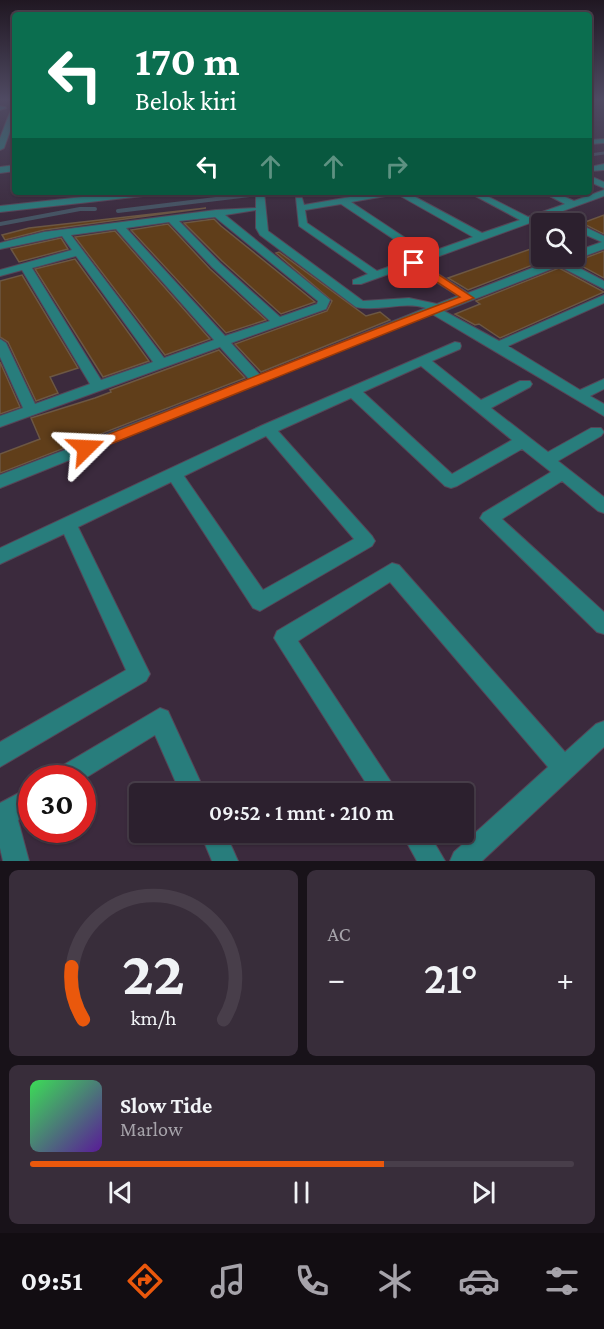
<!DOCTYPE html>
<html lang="id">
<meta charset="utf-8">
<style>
body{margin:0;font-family:"Crimson Pro",serif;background:#382d3a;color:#f1f3f6;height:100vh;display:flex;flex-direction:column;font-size:22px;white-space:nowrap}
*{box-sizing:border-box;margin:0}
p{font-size:20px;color:#a6a3aa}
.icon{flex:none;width:33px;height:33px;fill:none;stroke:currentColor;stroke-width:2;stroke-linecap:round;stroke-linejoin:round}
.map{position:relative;height:861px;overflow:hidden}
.details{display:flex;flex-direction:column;gap:9px;padding:9px;background:#181219;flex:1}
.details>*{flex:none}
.top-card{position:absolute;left:12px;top:12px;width:580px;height:183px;border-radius:6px;box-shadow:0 2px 4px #0004,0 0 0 2px #483e4a;background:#0b6e4f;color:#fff;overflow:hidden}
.fabs{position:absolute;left:531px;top:213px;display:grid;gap:12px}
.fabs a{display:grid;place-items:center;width:54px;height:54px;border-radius:6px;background:#2c202e;box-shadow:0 2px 4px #0004,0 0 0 2px #483e4a;font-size:30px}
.speed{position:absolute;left:18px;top:765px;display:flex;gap:12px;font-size:30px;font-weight:700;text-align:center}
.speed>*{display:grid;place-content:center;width:78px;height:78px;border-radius:50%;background:#2c202e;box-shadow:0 2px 4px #0004,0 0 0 2px #483e4a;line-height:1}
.speed .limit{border:9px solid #d22;background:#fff;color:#111}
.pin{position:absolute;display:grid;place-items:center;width:51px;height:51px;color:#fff;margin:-26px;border-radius:12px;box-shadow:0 3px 9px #0006}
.me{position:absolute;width:66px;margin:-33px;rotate:69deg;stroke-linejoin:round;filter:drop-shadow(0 0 4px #0008)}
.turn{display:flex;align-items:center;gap:21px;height:126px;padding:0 24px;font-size:27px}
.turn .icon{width:78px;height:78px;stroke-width:2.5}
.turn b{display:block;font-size:42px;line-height:51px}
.lanes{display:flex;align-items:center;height:57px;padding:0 24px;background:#0003;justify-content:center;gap:30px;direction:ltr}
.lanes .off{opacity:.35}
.big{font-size:45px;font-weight:600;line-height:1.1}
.details .card{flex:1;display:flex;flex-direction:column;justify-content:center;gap:9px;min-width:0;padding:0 21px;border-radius:9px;background:#382d3a}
.details .dial{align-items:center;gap:0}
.dial svg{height:156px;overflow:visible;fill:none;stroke:#483e4a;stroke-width:7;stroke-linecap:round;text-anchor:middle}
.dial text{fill:#f1f3f6;stroke:none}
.song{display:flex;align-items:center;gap:18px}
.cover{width:72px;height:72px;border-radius:9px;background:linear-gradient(135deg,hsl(130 70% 55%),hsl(270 70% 35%))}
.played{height:6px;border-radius:3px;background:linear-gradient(90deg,#ea580c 65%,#483e4a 65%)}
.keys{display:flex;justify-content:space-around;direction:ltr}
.heat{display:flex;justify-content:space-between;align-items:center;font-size:33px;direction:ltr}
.details .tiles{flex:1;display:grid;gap:9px;grid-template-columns:1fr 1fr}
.card:last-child{grid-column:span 2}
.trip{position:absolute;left:129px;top:783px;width:345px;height:60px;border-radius:6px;background:#2c202e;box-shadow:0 2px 4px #0004,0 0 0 2px #483e4a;font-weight:600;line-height:60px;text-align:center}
.menu{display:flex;height:96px;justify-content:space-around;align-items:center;background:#120d12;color:#a6a3aa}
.menu .icon{width:42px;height:42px}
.menu .current{color:#ea580c}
.menu b{font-size:27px;color:#f1f3f6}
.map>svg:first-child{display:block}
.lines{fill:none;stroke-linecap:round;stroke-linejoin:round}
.stream-far1{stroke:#455463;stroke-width:3}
.stream{stroke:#455463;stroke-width:4}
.building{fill:#603e1a;stroke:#6c5743;stroke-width:1.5}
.minor-casing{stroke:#564658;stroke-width:2}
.minor{fill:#287d7c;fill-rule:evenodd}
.route{fill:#ea580c;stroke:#983908;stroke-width:1.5}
</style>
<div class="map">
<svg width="604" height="861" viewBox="0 0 604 861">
<rect width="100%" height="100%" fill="#3b2a3d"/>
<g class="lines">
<polyline class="stream-far1" points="590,155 604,153"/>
<g class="stream">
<polyline points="267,194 281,192"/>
<polyline points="118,211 257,194"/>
<polyline points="0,224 80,209 95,209"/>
</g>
</g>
<g class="building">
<polygon points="206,208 44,230 5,240 2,235 29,228"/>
<polygon points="604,215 604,234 586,225 577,225"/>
<polygon points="214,219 221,226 315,302 281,314 222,261 184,223"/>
<polygon points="168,224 210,269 266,320 226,333 131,230"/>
<polygon points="115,231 210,339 165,355 75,237"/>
<polygon points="61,238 68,249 19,262 11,249"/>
<polygon points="542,245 542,256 556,256 468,290 448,278"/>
<polygon points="604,251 604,278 574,262"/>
<polygon points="279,252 366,316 380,312 390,320 261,372 235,344 327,311 332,301 276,253"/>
<polygon points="75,259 149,361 103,377 35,269"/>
<polygon points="559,268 604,292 500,338 479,324 475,325 455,314 480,304 476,301"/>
<polygon points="22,275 78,368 50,377 58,393 36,401 8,342 0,337 0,281"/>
<polygon points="219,350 245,378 0,473 0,454 40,439 31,418 95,398 111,392 110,390"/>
<polygon points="0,362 20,407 0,414"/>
</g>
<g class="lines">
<g class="minor-casing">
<g id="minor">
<polygon points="15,105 15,117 4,148 0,150 0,138 12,107"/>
<polygon points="0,106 5,107 6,108 0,110"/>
<polygon points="604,139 604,143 590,144 590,140"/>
<polygon points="604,164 604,170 590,171 590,167"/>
<polygon points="15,165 15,171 0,173 0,167"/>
<polygon points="590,176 604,182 604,188 590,182"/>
<path d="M604 190V196L434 258 433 260 421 263 468 293 563 256H574V252L602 242 577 231V227H585L604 236V249L568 262 604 281V289L559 266 444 311 499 341 604 295V303L508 346 580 390 604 379V389L590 396 604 404V416L432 314 0 488V475L249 379 220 347 0 427V416L23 408 0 357V339L6 343 35 404 90 384 22 270 0 276V270L72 250 62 236 0 249V243L44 232 216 210 256 208V192H264L268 231 363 301 409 298 437 304 458 296 411 266 361 284H353V280L368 274 299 226 296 198H302L304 205 379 192H406L482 233 520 220 468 192H479L528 217 565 204 542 192H554L574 201ZM397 194 473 237 428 253 351 202ZM341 204 419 256 377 271 307 223 305 210ZM256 210V228L260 235 356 307C380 312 402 301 426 308L260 375 231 343 326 309 330 300 225 215ZM215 217 318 301 317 304 280 317 220 263 179 221ZM169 222 212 267 270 321 225 336 126 228ZM116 229 214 340 164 358 71 235ZM76 256 153 362 101 380 32 268Z"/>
<polygon points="128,192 156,192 152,195 0,212 0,206"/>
<path d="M455 342 460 343 461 346 460 349 432 361 481 400 520 381H530L532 384 530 387 491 408 548 452 591 428H601L604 432 601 436 558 461 604 497V513L598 511 562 481 502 519 604 612V634L597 632 480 518 483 513 551 472 522 449 457 486 451 488 445 486 351 398 278 431 372 536 375 541 372 546 260 611 253 608 171 482 78 527 150 674 146 681 0 767V742L126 670 64 534 0 564V548L263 425ZM421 366 512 440 452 474 363 392ZM266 436 354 539 263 590 184 476Z"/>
<polygon points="392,563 399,565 565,752 596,724 604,721 604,747 482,861 450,861 454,852 548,767 390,582 298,641 399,794 373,794 274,638 277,631"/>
<polygon points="160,708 168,711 206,794 181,794 155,735 82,780 51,778 55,770"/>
<polygon points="32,786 32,812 18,820 29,861 3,861 0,848 0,803"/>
<polygon points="200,832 225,832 238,861 212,861"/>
<polygon points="401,832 428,832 445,861 417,861"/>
</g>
</g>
<use href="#minor" class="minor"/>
</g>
<linearGradient id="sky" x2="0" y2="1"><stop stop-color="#201722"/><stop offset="0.45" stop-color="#4f4a62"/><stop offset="1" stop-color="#4f4a62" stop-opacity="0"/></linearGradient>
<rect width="604" height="220" fill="url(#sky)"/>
<path class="route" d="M411 261H418L474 298 91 452H81L79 448 81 445C208 396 333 344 460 297L411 265Z"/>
</svg>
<div class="fabs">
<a><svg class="icon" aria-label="search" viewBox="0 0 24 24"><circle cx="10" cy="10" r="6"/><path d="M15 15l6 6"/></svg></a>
</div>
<div class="speed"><div class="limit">30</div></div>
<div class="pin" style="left:414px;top:263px;background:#d93025"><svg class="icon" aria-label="arrive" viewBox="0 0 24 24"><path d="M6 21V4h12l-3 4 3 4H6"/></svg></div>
<svg class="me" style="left:86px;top:448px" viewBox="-20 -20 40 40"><path d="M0-17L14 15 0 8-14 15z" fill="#ea580c" stroke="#fff" stroke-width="4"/></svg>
<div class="trip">09:52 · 1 mnt · 210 m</div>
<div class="top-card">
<div class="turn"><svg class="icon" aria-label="left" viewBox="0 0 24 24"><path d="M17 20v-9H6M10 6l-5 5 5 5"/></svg><div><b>170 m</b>Belok kiri</div></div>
<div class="lanes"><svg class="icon" aria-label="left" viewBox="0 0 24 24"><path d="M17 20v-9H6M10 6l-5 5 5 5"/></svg><svg class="icon off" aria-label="ahead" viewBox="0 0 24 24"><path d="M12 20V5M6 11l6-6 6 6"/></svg><svg class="icon off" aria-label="ahead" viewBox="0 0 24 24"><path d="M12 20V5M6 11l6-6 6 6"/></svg><svg class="icon off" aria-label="right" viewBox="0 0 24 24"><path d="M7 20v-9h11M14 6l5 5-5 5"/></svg></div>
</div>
</div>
<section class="details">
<div class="tiles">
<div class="card dial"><svg viewBox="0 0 100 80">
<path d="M14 69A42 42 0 1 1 86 69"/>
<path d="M14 69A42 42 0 0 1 8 42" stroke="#ea580c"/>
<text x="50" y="56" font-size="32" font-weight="700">22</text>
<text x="50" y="72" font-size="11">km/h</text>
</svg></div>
<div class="card"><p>AC</p>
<div class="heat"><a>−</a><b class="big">21°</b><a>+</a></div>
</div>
<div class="card">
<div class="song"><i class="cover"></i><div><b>Slow Tide</b><p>Marlow</p></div></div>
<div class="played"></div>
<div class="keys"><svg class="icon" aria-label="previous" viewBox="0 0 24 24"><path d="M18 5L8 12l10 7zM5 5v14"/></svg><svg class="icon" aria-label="pause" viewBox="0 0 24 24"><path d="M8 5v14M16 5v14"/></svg><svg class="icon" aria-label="next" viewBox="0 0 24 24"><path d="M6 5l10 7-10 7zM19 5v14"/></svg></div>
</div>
</div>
</section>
<nav class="menu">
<b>09:51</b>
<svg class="icon current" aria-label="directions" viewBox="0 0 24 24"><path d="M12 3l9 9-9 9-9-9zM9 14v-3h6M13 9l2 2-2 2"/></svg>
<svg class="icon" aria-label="music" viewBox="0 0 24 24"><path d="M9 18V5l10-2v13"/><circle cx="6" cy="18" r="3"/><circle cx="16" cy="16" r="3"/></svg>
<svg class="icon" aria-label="phone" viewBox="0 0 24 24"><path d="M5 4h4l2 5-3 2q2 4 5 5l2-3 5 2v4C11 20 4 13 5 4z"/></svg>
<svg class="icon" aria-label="climate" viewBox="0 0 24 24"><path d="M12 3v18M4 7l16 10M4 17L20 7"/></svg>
<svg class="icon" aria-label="car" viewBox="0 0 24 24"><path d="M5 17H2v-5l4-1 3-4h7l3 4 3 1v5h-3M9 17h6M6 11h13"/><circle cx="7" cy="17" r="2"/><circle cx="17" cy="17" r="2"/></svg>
<svg class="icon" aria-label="filters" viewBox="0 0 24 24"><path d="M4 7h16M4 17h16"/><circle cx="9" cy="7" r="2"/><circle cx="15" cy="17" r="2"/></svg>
</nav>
